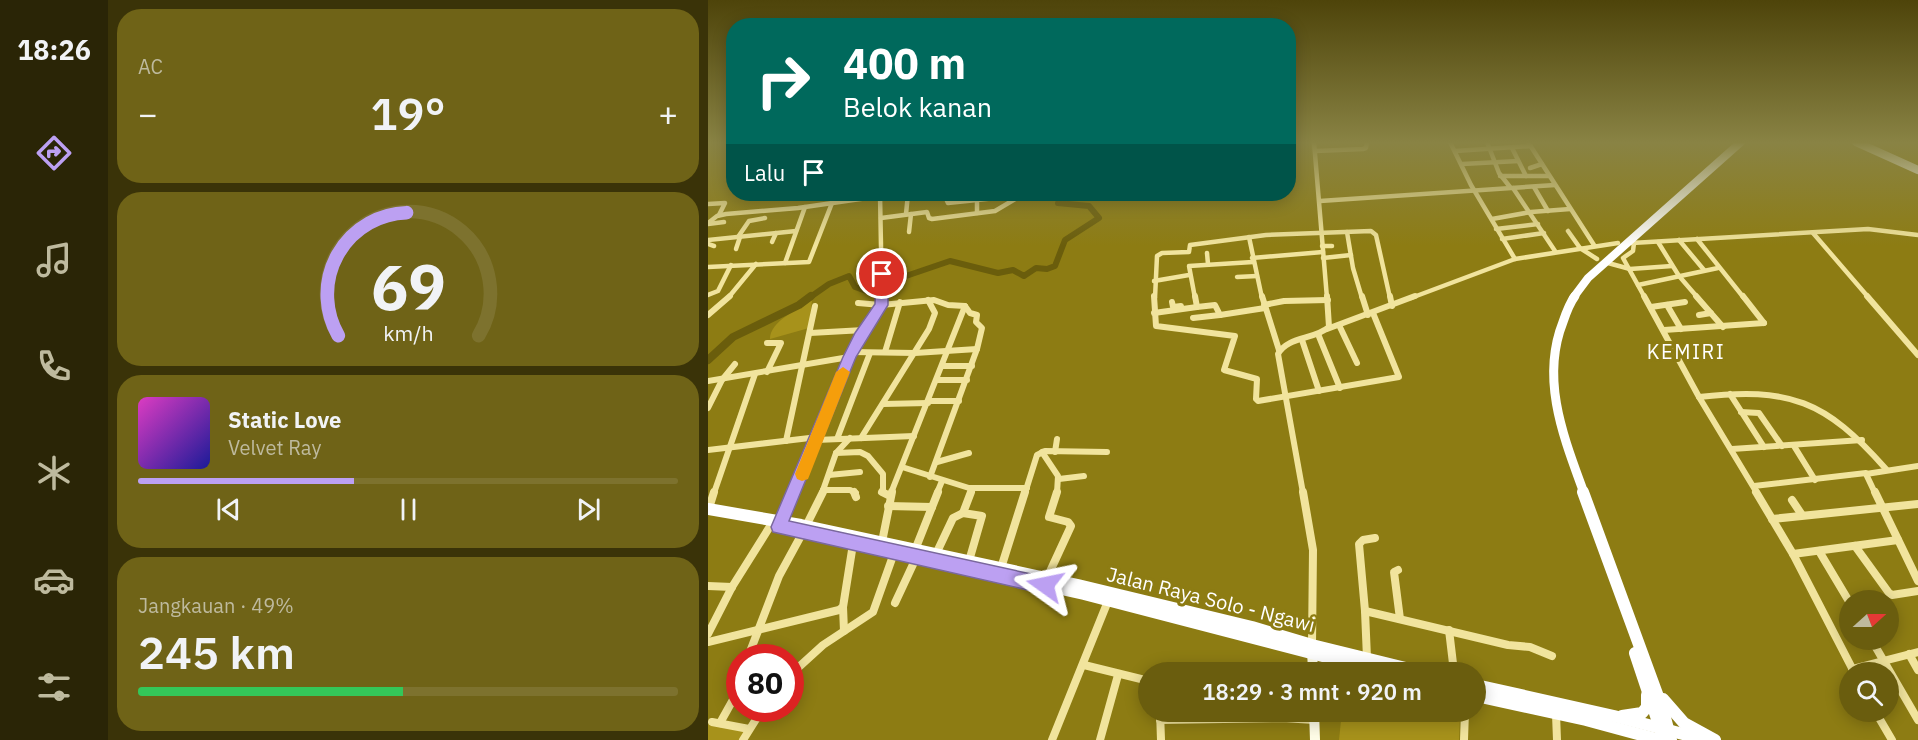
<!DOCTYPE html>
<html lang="id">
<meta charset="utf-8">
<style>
body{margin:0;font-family:"IBM Plex Sans",sans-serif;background:#6f6317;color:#f1f3f6;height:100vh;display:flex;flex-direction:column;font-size:22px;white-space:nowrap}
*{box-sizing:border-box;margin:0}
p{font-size:20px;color:#beba9e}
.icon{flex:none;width:33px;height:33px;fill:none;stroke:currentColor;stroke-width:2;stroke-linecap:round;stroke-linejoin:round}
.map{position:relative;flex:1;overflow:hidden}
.panel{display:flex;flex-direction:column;gap:9px;padding:9px;background:#3a3308;width:600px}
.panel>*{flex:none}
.hud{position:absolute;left:18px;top:18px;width:570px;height:183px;border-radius:24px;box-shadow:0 3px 15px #0003;background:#00695c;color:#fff;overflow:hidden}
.needle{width:39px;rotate:69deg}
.tools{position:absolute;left:1131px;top:590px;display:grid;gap:12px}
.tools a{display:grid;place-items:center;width:60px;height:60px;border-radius:50%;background:#6a5d0e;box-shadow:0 3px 15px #0003;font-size:30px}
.speed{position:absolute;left:18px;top:644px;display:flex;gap:12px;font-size:30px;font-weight:700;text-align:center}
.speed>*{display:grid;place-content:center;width:78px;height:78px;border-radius:50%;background:#6a5d0e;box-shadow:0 3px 15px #0003;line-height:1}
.speed .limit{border:9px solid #d22;background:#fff;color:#111}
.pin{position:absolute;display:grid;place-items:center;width:51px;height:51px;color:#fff;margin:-26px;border:3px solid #fff;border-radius:50%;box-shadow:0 2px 6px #0007}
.me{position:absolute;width:66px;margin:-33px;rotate:282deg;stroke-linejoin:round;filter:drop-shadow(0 0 4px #0008)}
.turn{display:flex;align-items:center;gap:21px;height:126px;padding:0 18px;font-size:27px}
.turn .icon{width:78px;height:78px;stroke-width:2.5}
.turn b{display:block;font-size:42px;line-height:51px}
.then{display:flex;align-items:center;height:57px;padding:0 18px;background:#0003;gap:12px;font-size:22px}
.big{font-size:45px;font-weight:600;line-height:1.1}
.panel .tile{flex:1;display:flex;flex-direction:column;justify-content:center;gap:9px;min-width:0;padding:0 21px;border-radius:24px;background:#6f6317}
.panel .dial{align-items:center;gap:0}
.dial svg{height:156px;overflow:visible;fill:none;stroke:#7d722e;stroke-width:7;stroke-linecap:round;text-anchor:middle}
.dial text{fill:#f1f3f6;stroke:none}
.song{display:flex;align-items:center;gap:18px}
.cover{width:72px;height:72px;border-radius:9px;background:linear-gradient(135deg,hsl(310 70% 55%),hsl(240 70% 35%))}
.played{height:6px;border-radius:3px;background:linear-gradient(90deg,#bca0f2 40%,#7d722e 40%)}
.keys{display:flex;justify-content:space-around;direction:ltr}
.heat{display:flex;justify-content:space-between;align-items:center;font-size:33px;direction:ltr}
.charge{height:9px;border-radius:4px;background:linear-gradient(90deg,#34c759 49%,#7d722e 0)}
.trip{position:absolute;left:430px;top:662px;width:348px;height:60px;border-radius:30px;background:#6a5d0e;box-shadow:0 3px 15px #0003;font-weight:600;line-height:60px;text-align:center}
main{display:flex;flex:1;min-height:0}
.menu{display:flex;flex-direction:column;width:108px;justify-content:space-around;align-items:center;background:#2a2506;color:#beba9e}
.menu .icon{width:42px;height:42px}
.menu .on{color:#bca0f2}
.menu b{font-size:27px;color:#f1f3f6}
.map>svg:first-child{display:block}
.green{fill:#a7921b}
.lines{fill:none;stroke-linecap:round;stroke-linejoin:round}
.river-far1{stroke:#6a5d0c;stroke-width:6}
.river{stroke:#6a5d0c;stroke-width:8}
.minor-far2{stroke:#f1e49d;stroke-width:4.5}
.minor-far1{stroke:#f1e49d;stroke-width:6}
.minor{stroke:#f1e49d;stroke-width:8}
.major{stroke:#fffde7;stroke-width:10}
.highway-far2{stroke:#fff;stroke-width:8}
.highway-far1{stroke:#fff;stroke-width:9}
.highway{stroke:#fff;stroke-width:12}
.route{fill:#bca0f2;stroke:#7a689d;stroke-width:1.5}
.slow{fill:#f59e0b}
.labels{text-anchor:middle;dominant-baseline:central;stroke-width:6;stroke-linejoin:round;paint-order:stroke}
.quarter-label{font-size:20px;letter-spacing:1.5px;fill:#fff;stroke:#8d7c13}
.near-street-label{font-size:20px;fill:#fff;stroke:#8d7c13}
</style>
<main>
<nav class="menu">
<b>18:26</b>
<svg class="icon on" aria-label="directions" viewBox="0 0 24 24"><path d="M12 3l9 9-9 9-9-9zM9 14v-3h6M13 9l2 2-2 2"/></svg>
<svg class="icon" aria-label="music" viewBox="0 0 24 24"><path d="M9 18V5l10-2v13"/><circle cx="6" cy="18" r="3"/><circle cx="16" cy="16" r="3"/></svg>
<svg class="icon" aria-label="phone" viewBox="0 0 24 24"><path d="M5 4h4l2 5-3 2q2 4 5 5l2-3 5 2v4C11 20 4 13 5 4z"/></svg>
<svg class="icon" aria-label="climate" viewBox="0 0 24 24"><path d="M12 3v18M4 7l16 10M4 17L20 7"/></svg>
<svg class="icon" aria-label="car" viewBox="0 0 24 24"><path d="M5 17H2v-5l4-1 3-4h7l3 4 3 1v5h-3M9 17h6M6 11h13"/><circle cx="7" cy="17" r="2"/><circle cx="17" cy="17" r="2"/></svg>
<svg class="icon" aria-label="filters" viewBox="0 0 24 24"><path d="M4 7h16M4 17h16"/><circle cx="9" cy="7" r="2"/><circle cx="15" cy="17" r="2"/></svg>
</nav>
<section class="panel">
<div class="tile"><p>AC</p>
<div class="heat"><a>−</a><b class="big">19°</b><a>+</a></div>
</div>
<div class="tile dial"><svg viewBox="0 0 100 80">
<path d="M14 69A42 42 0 1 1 86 69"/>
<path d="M14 69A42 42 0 0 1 49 6" stroke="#bca0f2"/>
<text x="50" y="56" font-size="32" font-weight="700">69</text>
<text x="50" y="72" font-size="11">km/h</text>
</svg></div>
<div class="tile">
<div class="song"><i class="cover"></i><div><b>Static Love</b><p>Velvet Ray</p></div></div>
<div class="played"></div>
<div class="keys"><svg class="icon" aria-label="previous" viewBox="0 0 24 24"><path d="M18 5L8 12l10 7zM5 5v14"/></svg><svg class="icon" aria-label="pause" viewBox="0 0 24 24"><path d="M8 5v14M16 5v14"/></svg><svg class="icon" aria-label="next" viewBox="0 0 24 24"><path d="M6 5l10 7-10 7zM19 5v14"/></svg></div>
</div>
<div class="tile"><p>Jangkauan · 49%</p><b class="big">245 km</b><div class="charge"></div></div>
</section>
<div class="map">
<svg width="1210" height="740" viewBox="0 0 1210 740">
<rect width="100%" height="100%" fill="#8d7c13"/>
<g class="green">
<path d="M104 300 101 328 62 339C62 321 91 309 104 300Z"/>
<polygon points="634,711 738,711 752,714 751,740 631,740"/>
<polygon points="0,724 39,731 34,740 0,740"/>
</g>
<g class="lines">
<polyline class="river-far1" points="101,298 121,284 141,276 147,287 164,293 187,287 198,276 242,261 290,273 305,270 316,276 328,268 339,269 347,266 357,240 391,218 381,206 350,203 365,194"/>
<polyline class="river" points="0,360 25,337 91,305 103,296"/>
<g class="minor-far2">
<polyline points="606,142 619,298"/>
<polyline points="742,142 763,185 807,259"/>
<polyline points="779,142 791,173 802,187"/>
<polyline points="820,142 886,245"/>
<polyline points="804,148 818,176"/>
<polyline points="607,151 655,149 658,148 659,142"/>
<polyline points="747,151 823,146"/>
<polyline points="754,164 810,161"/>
<polyline points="822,168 834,164"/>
<polyline points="792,176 841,176"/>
<polyline points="826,187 840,211"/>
<polyline points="805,188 847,251"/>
<polyline points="172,194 174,298"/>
<polyline points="269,194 269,213"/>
<polyline points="612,201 847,185"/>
<polyline points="0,204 17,203 11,215"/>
<polyline points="198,214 200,194"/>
<polyline points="173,218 219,212 221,218 224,219 287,211 309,198 307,196 240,203 236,194"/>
<polyline points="784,219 823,212 862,209"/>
<polyline points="0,223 9,216 18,214 90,208 187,194"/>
<polyline points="0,224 16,222"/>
<polyline points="788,229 830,224"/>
<polyline points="860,231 872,248 889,259"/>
<polyline points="201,232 203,214"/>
<polyline points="639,232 645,268 654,298"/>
<polyline points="1105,233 1161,298"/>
<polyline points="30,237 41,221 57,218"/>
<polyline points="541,237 554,298"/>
<polyline points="794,239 836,233"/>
<polyline points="989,239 1036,298"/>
<polyline points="0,240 88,231"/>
<polyline points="971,240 996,270"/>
<polyline points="64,242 68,233"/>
<polyline points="950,242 971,276 990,298"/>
<polyline points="924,243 1160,229 1210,235"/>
<polyline points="926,243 925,251 915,258 937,298"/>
<polyline points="0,244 6,246"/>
<polyline points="614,246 624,246"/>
<polyline points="28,249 32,237"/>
<polyline points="499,253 500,264"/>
<polyline points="544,258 615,252"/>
<polyline points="615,258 643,255"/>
<polyline points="77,263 97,207"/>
<polyline points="900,263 922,269 964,266"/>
<polyline points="0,267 101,262 124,203"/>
<polyline points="529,277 549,276"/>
<polyline points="446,281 481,275"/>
<polyline points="930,285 1010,268"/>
<polyline points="0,295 10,291 23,265"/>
<polyline points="20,298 48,264"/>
<polyline points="447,298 449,256 454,253 481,252 482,245 558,235 663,231 668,235 682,298"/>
<polyline points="487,298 481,266 545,262"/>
<polyline points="703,298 807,259 910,243"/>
</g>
<g class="minor-far1">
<polyline points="446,296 448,326 527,336 516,370 549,379 548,399 550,401 691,377 665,313"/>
<polyline points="487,296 489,307 507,305 512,315 557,308"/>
<polyline points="554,296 571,350"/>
<polyline points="654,296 660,315"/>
<polyline points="682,296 684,306"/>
<polyline points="936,296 991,397 1049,493"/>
<polyline points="988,296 1015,327"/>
<polyline points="1035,296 1056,323"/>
<polyline points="1159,296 1210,355"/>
<polyline points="464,302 465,307 473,306"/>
<polyline points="150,303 173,305 226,300 240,305 257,306 262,313 269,315 268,322 274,328 269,349 222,477"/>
<polyline points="556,305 576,301 620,300"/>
<polyline points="959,305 973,329"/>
<polyline points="943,307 977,302"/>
<polyline points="446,313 489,307"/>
<polyline points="0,315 22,296"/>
<polyline points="991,315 1003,313"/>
<polyline points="485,318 512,315"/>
<polyline points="631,325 649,363"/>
<polyline points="619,329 707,296"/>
<polyline points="956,330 1056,323"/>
<polyline points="102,333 156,330"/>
<polyline points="610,334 632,388"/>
<polyline points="594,340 611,391"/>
<polyline points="59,343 73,343 59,372"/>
<polyline points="144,352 207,353 269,349"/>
<polyline points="177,352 192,302"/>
<polyline points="234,366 264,366"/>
<polyline points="229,380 259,380"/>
<polyline points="0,381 141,357"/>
<polyline points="1022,394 1056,447"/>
<path d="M991 397C1082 387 1117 400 1178 469"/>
<polyline points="221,401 251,401"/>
<polyline points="175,404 220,403"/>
<polyline points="0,408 14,380 27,364"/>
<polyline points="1033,412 1051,413 1074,446"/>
<polyline points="153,438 221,329 227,313 220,300"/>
<polyline points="129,439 162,353"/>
<polyline points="108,440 206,436"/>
<polyline points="78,441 107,306"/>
<polyline points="1086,446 1107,480"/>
<polyline points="1024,449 1154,440"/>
<polyline points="0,450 110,437"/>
<polyline points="334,452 350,476 349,493"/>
<polyline points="347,452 349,439"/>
<polyline points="128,453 152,452 160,456 175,474 175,493"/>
<polyline points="229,462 261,453"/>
<polyline points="194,467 261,488 319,488"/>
<polyline points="121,475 152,472"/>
<polyline points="351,479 376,476"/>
<polyline points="1046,486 1158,473"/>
<polyline points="115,490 142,490 148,493"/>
<polyline points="6,493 47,374"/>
<polyline points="84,493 141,357 174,302 174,296"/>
<polyline points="114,493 128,453 142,438"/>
<polyline points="183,493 257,306"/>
<polyline points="229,493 234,481"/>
<polyline points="262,493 264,488"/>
<polyline points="317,493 329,455 337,451 399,452"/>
<path d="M595 493 570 354C580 336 606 340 621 327L619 296"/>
<polyline points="1167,493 1158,474 1210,466"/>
</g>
<g class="minor">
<polyline points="146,492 148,497"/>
<polyline points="174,492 182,496"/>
<polyline points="595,492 605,550 604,644"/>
<polyline points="1048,492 1085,554 1146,672"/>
<polyline points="1167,492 1210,581"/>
<polyline points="1084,500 1094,515"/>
<polyline points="180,506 224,507"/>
<polyline points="1,508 6,492"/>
<polyline points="1064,519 1210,504"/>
<polyline points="72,523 85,492"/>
<polyline points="98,526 115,492"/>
<polyline points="174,542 184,492"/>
<polyline points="1147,546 1181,593 1184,595 1210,591"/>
<polyline points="207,550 230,492"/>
<polyline points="1111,551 1142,603"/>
<polyline points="228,554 245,518 255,513"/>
<polyline points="1085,554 1190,540"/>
<polyline points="261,561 274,516 255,513 263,492"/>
<polyline points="293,568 317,492"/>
<polyline points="690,570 686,572 692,619"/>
<polyline points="339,578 363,526 360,522 341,517 349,492"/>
<polyline points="0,586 24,587"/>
<polyline points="187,603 208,558"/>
<polyline points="135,607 136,631"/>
<polyline points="657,611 651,544 655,540 667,538"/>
<polyline points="741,630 746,672"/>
<polyline points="0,634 24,587 66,520"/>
<polyline points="1163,639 1210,720"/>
<polyline points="0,642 131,610 135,607 145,544"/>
<polyline points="1201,654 1210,670"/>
<polyline points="40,657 71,576 95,532"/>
<polyline points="659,658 657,611 800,645 822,647 844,656"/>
<polyline points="376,665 441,681"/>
<polyline points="1144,669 1210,652"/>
<polyline points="82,675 115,645 165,612 186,553"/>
<polyline points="452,711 453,740"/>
<polyline points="1167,711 1184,740"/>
<polyline points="848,714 849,740"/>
<polyline points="452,720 575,718 606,720"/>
<polyline points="4,722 41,729"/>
<polyline points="12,723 31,689 28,686 32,677"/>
<polyline points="35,740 55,708"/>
<polyline points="344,740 400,601"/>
<polyline points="392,740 410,675"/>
<polyline points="756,740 757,711"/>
</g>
<g class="major">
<polyline points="604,649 605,672"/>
<polyline points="606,711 607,740"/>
</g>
<g class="highway-far2">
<polyline points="1148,142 1210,170"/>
<polyline points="865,298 880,278 1033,142"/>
</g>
<path class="highway-far1" d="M867 296C861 304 858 313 855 322 832 380 856 438 876 493"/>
<g class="highway">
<polyline points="875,492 955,710 963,740"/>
<polyline points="0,509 93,525 370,585 544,627 604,645 714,672"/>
<polyline points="78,528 376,594 676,672"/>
<polyline points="927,653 956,740"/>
<polyline points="768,685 906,716 998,740"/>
<polyline points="768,696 878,720 952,740"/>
<polyline points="955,699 976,723 1007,740"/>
<polyline points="914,716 934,713 939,707 939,695"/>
</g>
</g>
<linearGradient id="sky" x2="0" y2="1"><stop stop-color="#4e440a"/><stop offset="0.58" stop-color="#898344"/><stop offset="1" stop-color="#898344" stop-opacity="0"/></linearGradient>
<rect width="1210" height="246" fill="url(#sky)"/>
<polygon class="route" points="174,269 180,274 180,305 148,357 81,521 337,577 343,579 345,585 343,591 337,594 65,532 63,527 135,357 147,333 167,304 168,274"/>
<polygon class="slow" points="135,367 142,372 102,474 100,479 94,481 89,479 87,474 128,372"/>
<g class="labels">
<g class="quarter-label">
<text x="978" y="351">KEMIRI</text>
</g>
<g class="near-street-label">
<text transform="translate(503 599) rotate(14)">Jalan Raya Solo - Ngawi</text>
</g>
</g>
</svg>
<div class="tools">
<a><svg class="needle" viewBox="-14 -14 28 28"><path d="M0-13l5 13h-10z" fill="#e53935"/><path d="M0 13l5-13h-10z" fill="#beba9e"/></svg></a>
<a><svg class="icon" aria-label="search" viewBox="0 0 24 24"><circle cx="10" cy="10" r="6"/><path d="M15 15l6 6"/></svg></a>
</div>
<div class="speed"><div class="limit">80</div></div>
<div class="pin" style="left:174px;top:274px;background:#d93025"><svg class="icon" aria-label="arrive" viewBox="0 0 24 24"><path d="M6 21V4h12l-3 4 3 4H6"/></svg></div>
<svg class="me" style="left:337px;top:585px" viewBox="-20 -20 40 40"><path d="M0-17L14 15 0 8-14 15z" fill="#bca0f2" stroke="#fff" stroke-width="4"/></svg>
<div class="trip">18:29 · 3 mnt · 920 m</div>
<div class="hud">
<div class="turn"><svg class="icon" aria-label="right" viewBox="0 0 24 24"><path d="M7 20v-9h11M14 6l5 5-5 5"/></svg><div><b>400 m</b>Belok kanan</div></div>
<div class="then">Lalu<svg class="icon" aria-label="arrive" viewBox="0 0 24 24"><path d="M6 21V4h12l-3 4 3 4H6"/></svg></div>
</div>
</div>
</main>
